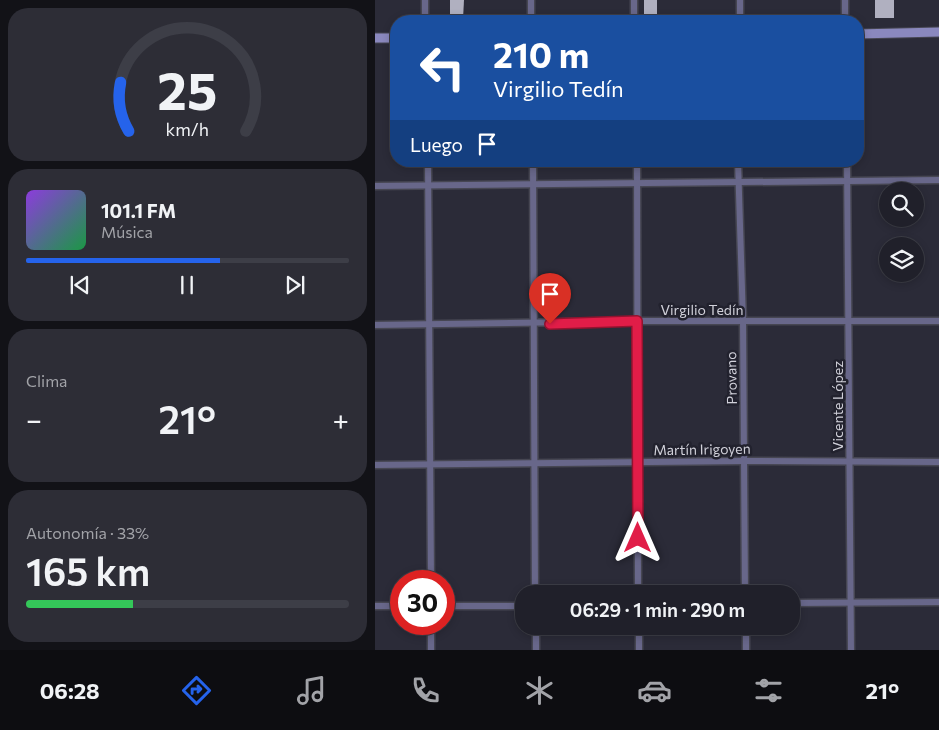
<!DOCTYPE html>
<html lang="es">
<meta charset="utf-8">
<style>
body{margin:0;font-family:Commissioner,sans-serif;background:#2d2d36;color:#f1f3f6;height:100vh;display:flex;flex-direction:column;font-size:19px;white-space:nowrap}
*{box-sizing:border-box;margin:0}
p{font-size:16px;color:#a2a3a8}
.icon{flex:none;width:28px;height:28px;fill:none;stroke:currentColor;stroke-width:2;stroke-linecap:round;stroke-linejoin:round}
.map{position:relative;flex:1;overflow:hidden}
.panel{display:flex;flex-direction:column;gap:8px;padding:8px;background:#121217;width:375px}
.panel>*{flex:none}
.top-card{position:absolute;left:15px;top:15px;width:474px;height:152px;border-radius:20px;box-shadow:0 2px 8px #0003,0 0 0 1px #3d3e47;background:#1a4fa0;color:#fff;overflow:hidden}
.controls{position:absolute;left:504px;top:182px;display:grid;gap:10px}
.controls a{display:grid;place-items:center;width:45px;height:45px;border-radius:50%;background:#20202a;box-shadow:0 2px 8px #0003,0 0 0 1px #3d3e47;font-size:25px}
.speed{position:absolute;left:15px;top:570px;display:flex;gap:10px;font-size:25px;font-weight:700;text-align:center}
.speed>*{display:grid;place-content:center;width:65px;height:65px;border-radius:50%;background:#20202a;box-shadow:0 2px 8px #0003,0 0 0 1px #3d3e47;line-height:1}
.speed .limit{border:8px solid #d22;background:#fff;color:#111}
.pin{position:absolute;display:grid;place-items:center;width:42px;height:42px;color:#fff;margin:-51px -21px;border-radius:50% 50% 50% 0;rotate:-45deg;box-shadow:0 0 5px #0007}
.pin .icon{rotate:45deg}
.me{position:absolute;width:55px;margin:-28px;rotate:0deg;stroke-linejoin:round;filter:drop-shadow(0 0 4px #0008)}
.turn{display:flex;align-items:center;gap:18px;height:105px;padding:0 20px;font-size:22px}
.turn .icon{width:65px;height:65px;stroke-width:2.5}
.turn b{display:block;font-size:35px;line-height:42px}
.then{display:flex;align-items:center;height:48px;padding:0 20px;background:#0003;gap:10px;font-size:19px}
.big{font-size:38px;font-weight:600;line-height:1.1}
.panel .card{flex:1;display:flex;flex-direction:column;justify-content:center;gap:8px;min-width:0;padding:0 18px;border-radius:20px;background:#2d2d36}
.panel .dial{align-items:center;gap:0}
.dial svg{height:130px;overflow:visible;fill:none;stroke:#3d3e47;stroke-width:7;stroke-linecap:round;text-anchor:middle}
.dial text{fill:#f1f3f6;stroke:none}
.song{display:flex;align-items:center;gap:15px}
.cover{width:60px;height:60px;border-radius:8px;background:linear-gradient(135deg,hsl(270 70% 55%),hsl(140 70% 35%))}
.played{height:5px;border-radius:2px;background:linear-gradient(90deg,#2563eb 60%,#3d3e47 60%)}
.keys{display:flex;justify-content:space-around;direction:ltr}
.heat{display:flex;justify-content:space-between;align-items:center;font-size:28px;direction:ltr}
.charge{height:8px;border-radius:4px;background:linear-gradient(90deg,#34c759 33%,#3d3e47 0)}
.trip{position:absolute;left:140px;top:585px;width:285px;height:50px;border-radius:20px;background:#20202a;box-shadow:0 2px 8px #0003,0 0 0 1px #3d3e47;font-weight:600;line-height:50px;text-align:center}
.dock{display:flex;height:80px;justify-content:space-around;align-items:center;background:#0d0d11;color:#a2a3a8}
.dock .icon{width:35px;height:35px}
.dock .current{color:#2563eb}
.dock b{font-size:22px;color:#f1f3f6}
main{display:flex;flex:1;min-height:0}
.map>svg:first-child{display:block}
.building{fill:#b0b0c0}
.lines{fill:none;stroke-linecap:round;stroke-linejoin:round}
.street-casing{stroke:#464652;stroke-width:9}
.secondary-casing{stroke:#464652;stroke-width:11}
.street{stroke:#68678a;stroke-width:6}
.secondary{stroke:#8a88be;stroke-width:9}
.route-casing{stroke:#92132f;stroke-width:12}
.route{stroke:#e11d48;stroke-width:9}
.labels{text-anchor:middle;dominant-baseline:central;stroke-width:5;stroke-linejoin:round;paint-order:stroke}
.street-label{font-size:14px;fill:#d1d1da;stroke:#22222e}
</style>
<main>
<section class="panel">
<div class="card dial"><svg viewBox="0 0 100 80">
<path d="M14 69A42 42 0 1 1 86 69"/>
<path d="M14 69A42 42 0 0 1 9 39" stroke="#2563eb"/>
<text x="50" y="56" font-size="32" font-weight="700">25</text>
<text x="50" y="72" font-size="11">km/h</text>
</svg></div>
<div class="card">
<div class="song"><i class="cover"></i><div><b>101.1 FM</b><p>Música</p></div></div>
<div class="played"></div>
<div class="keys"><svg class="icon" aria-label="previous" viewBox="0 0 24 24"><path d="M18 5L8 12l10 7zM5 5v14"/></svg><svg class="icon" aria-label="pause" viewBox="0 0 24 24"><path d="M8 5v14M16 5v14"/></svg><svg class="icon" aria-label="next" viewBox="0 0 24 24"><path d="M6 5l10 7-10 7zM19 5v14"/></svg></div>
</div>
<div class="card"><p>Clima</p>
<div class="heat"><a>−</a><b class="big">21°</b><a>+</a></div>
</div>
<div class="card"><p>Autonomía · 33%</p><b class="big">165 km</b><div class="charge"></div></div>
</section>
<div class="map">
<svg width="564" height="650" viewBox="0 0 564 650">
<rect width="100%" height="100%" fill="#2b2b38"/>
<g class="building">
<polygon points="75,0 89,0 88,19 75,19"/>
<rect x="269" y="0" width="13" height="17"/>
<rect x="500" y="0" width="19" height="18"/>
</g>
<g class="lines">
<g class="street-casing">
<g id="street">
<polyline points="156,0 156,21"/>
<polyline points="259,0 259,21"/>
<polyline points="365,0 365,21"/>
<polyline points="50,21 50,0"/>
<polyline points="470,21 470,0"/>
<polyline points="53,161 56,581"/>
<polyline points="158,161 160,594"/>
<polyline points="262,161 263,594"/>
<polyline points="363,161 368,321 370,594"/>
<polyline points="472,161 476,650"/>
<polyline points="0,186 564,180"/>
<polyline points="0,325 262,321 564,321"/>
<polyline points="0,465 369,461 564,462"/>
<polyline points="416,603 564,602"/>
<polyline points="0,606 26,606"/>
<polyline points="69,606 149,606"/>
<polyline points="56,624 56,650"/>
<polyline points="161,626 161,650"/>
<polyline points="264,626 264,650"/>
<polyline points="371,626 371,650"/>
</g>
</g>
<g class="secondary-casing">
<g id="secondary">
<polyline points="482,34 564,32"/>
<polyline points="0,38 21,38"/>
</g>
</g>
<use href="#street" class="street"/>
<use href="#secondary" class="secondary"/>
</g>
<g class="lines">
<g class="route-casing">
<polyline id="route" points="175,324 262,321 263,538"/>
</g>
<use href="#route" class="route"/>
</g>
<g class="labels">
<g class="street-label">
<text x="327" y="309">Virgilio Tedín</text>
<text transform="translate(356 378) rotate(-91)">Provano</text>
<text transform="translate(462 406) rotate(-90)">Vicente López</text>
<text transform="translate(327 449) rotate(-1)">Martín Irigoyen</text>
</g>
</g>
</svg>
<div class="controls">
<a><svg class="icon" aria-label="search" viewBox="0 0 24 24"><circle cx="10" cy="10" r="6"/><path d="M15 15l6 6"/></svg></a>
<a><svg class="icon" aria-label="layers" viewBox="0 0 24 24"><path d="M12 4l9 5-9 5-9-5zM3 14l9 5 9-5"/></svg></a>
</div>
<div class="speed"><div class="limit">30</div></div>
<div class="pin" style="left:175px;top:324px;background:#d93025"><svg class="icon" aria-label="arrive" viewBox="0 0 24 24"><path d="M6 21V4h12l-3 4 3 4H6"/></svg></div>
<svg class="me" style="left:263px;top:538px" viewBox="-20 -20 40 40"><path d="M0-17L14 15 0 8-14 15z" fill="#e11d48" stroke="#fff" stroke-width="4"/></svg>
<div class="trip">06:29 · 1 min · 290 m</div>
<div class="top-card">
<div class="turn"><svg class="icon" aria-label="left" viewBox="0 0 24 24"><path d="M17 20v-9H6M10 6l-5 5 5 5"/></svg><div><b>210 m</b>Virgilio Tedín</div></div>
<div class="then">Luego<svg class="icon" aria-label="arrive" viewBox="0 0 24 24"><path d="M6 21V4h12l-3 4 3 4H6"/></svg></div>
</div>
</div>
</main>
<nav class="dock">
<b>06:28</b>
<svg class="icon current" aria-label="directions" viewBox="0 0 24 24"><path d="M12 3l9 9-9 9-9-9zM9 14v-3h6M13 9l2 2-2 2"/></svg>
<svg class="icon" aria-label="music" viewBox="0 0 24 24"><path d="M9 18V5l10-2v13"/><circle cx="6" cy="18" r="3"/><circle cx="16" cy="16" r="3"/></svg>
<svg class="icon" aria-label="phone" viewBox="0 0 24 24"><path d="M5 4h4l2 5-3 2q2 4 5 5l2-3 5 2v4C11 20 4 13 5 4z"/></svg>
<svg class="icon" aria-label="climate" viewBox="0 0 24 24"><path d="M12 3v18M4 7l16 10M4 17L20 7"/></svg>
<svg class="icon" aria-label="car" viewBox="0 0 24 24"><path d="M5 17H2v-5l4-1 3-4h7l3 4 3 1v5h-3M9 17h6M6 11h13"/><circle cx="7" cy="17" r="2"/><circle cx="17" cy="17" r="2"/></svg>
<svg class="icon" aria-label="filters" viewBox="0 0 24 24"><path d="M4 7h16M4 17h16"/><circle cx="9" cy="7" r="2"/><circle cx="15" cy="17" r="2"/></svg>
<b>21°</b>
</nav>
